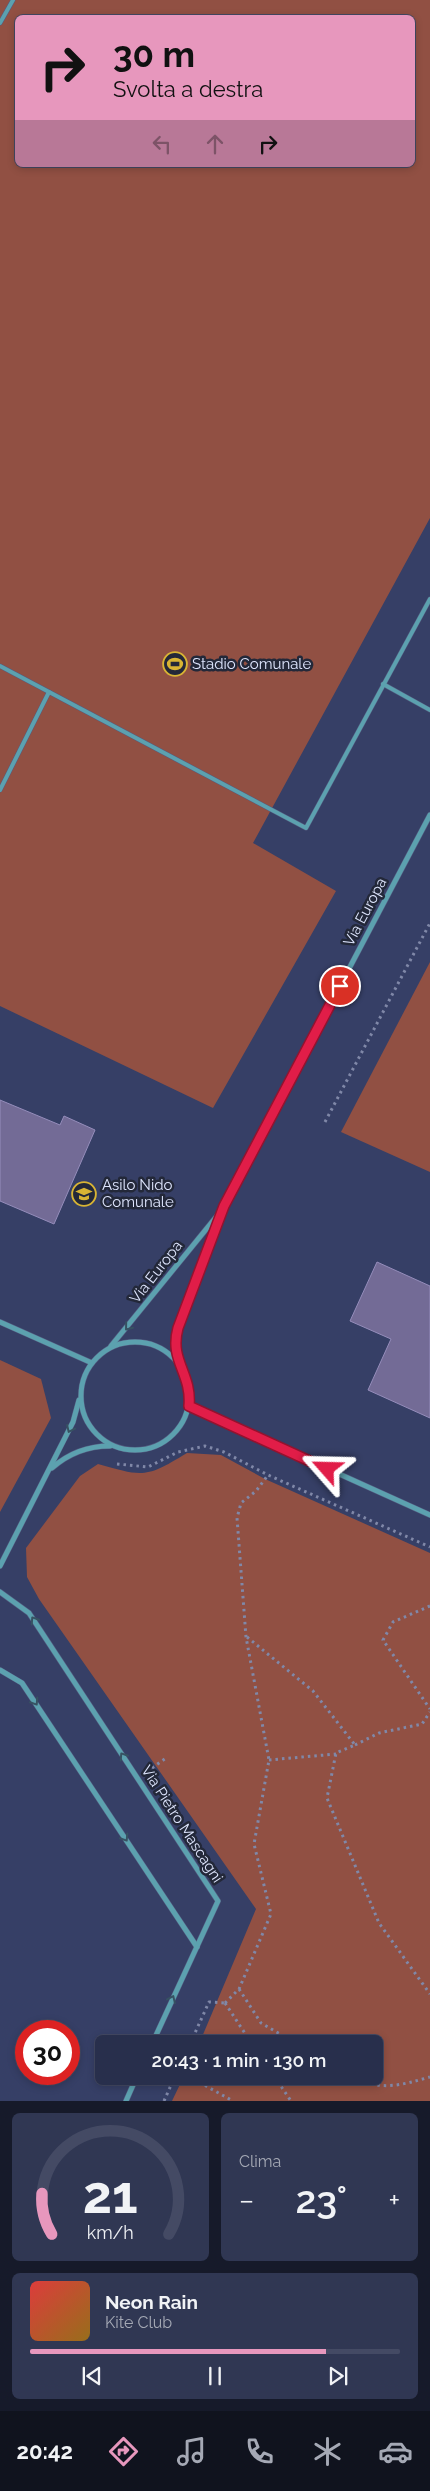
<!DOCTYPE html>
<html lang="it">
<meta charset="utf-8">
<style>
body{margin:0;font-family:Raleway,sans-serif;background:#303753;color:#f1f3f6;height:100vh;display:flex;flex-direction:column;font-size:19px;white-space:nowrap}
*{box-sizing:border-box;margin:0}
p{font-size:16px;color:#a5a9b5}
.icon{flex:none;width:28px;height:28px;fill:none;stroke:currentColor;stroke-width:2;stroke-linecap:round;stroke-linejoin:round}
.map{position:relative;height:2101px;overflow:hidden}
.drawer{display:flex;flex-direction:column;gap:12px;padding:12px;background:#161a2a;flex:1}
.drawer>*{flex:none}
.top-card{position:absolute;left:15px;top:15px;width:400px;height:152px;border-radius:8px;box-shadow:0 2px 8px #0003,0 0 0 1px #444a64;background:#e797bd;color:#111;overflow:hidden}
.speed{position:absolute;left:15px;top:2020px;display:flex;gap:10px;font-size:25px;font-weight:700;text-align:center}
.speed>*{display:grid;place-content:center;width:65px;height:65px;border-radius:50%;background:#282f4c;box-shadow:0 2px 8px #0003,0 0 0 1px #444a64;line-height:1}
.speed .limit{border:8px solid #d22;background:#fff;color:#111}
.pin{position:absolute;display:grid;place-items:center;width:42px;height:42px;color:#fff;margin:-21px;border:2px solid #fff;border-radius:50%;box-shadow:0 1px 5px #0007}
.me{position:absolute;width:55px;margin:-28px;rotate:295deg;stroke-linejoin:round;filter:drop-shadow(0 0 4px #0008)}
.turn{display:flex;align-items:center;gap:18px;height:105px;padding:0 15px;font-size:22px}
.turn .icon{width:65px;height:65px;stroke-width:2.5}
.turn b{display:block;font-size:35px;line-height:42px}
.lanes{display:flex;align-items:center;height:48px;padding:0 15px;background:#0003;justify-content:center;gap:25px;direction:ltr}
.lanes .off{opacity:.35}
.big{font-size:38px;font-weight:600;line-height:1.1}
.drawer .tile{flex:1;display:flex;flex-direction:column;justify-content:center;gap:8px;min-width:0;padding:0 18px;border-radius:8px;background:#303753}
.drawer .dial{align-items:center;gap:0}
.dial svg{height:130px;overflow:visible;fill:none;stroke:#444a64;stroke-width:7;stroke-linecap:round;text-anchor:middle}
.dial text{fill:#f1f3f6;stroke:none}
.song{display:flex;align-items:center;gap:15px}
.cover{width:60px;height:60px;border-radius:8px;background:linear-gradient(135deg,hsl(0 70% 55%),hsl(40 70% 35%))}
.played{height:5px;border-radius:2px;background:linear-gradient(90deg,#e797bd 80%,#444a64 80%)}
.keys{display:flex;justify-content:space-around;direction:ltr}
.heat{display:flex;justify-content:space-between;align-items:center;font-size:28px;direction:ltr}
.drawer .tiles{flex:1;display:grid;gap:12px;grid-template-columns:1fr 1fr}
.tile:last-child{grid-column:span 2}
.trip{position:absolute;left:95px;top:2035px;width:288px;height:50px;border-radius:8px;background:#282f4c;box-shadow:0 2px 8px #0003,0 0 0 1px #444a64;font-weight:600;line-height:50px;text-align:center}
.dock{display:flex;height:80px;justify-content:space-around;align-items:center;background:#10131e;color:#a5a9b5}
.dock .icon{width:35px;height:35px}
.dock .selected{color:#e797bd}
.dock b{font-size:22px;color:#f1f3f6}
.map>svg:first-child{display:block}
.green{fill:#915043;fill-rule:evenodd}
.building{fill:#736b96;stroke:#958dbb}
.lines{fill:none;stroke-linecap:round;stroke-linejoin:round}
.lane-casing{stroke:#545d81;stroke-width:5}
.street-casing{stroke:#545d81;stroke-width:6}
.path{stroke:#8088a8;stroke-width:3;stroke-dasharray:2.5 4;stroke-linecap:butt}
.lane{stroke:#5ca1af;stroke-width:4}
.street{stroke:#5ca1af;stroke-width:5}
.oneway{stroke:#375262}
.route-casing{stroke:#92132f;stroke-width:12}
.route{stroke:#e11d48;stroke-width:9}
.labels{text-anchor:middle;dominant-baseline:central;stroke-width:5;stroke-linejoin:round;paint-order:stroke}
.poi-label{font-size:15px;fill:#dfe6fe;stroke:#232839;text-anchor:start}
.street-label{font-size:15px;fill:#dfe6fe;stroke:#232839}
</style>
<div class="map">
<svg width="430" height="2101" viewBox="0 0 430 2101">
<rect width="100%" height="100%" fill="#363f66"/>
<g class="green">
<path d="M0 0H430V518L253 843 336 891 213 1108 0 1006ZM18 18H412V165H18Z"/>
<polygon points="430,962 430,1172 341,1132"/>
<polygon points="0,1360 41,1379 51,1418 0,1512"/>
<path d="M187 1453 221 1455 265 1479 430 1553V2101H172L184 2076H374V2044H199L256 1909 39 1599 27 1577 26 1548 80 1476 98 1464C144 1477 146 1478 187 1453Z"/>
</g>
<g class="building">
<polygon points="0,1100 60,1125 64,1116 95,1130 54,1224 0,1201"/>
<polygon points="377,1262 430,1286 430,1418 368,1390 391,1339 350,1321"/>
</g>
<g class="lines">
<g class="lane-casing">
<g id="lane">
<polyline points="0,23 13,0"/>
<polyline points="0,666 306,828 430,599"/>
<polyline points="383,684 430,710"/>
<polyline points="0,790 49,692"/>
</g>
</g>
<g class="street-casing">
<g id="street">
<polyline points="0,1322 92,1363"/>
<circle cx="135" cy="1396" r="54"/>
<polyline points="111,1346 221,1211"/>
<polyline points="181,1367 174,1349 178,1328 224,1206 430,815"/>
<polyline points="189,1406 430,1515"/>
<path d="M52 1468C69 1453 88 1446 110 1446"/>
<polyline points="0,1566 73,1422 79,1400"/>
<polyline points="0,1592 29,1613 218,1901 152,2044"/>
<polyline points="0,1670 22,1683 197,1947"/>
<polyline points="126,2101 137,2076"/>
</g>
</g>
<g class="path">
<polyline points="325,1122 430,923"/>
<polyline points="117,1464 148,1467 178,1452 205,1446 224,1452 268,1475 430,1547"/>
<polyline points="430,1606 393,1622 383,1640 430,1709"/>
<polyline points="247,1637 313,1691 355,1745 336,1753 327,1798 379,1923 430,1994"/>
<polyline points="355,1745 379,1733 422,1724 430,1712"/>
<polyline points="269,1760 336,1754"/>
<polyline points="152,1768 166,1758"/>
<polyline points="239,1989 261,2023 297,2044"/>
<polyline points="225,2003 239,1989 271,1914 254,1844 269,1760 246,1637 237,1518 241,1503 256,1491 268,1475"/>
<polyline points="225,2003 252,2044"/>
<polyline points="190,2044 209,2002 225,2003"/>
<polyline points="188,2076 233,2101"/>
<polyline points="274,2076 291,2101"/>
<path d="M353 2076C380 2092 401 2085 430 2077"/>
<polyline points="164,2101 175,2076"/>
</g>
<use href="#lane" class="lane"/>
<use href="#street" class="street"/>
</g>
<defs><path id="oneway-chevron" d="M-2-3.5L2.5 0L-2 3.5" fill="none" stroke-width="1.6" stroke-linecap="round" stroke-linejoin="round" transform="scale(1.25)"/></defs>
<g class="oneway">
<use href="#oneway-chevron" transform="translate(128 1327) rotate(129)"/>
<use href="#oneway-chevron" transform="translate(70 1429) rotate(115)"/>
<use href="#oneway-chevron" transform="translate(34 1620) rotate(-123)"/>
<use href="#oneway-chevron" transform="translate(35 1702) rotate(57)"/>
<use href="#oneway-chevron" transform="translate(123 1756) rotate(-123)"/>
<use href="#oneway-chevron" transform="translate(125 1838) rotate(57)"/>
<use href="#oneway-chevron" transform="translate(172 1999) rotate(-65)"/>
</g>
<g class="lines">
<g class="route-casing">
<path id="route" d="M327 1469 189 1406C192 1373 169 1361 178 1328L224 1206 340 986"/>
</g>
<use href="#route" class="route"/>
</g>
<defs>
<g id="stadium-ring" transform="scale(1.25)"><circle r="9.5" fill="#232839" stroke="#d8b434" stroke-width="1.5"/><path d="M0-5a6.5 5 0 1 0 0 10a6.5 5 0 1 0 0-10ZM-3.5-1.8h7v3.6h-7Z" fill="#d8b434"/></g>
<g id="school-ring" transform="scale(1.25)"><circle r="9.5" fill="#232839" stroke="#d8b434" stroke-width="1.5"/><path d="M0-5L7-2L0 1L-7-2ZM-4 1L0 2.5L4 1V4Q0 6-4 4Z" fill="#d8b434"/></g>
</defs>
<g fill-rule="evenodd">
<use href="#stadium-ring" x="175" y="664"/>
<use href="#school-ring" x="84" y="1194"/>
</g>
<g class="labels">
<g class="poi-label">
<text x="192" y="664">Stadio Comunale</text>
<text x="102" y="1185">Asilo Nido<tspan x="102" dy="17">Comunale</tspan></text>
</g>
<g class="street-label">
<text transform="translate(365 912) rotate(-62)">Via Europa</text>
<text transform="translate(156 1272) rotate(-52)">Via Europa</text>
<text transform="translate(182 1824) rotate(57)">Via Pietro Mascagni</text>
</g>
</g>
</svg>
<div class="speed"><div class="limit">30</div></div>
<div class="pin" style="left:340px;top:986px;background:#d93025"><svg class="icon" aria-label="arrive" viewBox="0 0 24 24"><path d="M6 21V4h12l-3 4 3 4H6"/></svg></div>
<svg class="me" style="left:327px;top:1469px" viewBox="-20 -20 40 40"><path d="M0-17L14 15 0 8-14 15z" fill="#e11d48" stroke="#fff" stroke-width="4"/></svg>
<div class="trip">20:43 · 1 min · 130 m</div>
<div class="top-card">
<div class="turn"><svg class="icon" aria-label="right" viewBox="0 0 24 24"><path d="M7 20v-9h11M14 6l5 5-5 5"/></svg><div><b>30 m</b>Svolta a destra</div></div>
<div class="lanes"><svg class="icon off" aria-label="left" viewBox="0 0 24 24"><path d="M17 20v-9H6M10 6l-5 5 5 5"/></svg><svg class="icon off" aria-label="ahead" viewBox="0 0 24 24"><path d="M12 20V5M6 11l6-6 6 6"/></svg><svg class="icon" aria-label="right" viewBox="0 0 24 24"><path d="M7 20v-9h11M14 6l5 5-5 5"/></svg></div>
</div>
</div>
<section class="drawer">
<div class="tiles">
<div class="tile dial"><svg viewBox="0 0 100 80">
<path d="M14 69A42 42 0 1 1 86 69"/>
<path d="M14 69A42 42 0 0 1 8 44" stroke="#e797bd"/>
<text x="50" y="56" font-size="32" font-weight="700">21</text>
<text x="50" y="72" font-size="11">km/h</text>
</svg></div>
<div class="tile"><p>Clima</p>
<div class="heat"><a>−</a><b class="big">23°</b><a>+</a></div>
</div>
<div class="tile">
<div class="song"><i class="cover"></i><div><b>Neon Rain</b><p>Kite Club</p></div></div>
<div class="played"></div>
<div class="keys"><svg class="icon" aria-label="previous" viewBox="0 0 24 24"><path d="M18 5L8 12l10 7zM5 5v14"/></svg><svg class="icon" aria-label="pause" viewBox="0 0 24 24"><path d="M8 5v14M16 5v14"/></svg><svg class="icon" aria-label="next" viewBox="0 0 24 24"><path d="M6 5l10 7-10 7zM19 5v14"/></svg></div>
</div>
</div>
</section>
<nav class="dock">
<b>20:42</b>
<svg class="icon selected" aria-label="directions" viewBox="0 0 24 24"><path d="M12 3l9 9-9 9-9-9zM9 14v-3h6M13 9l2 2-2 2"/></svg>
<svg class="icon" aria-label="music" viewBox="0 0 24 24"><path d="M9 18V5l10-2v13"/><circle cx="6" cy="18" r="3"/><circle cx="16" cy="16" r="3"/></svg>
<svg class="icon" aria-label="phone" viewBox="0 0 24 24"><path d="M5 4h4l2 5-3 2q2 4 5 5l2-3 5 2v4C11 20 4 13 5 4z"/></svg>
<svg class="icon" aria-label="climate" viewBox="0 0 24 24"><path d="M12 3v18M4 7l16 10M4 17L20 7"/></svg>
<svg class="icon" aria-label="car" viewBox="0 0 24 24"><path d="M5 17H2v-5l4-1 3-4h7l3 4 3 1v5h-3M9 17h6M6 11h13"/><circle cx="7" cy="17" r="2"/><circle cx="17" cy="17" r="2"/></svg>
</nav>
